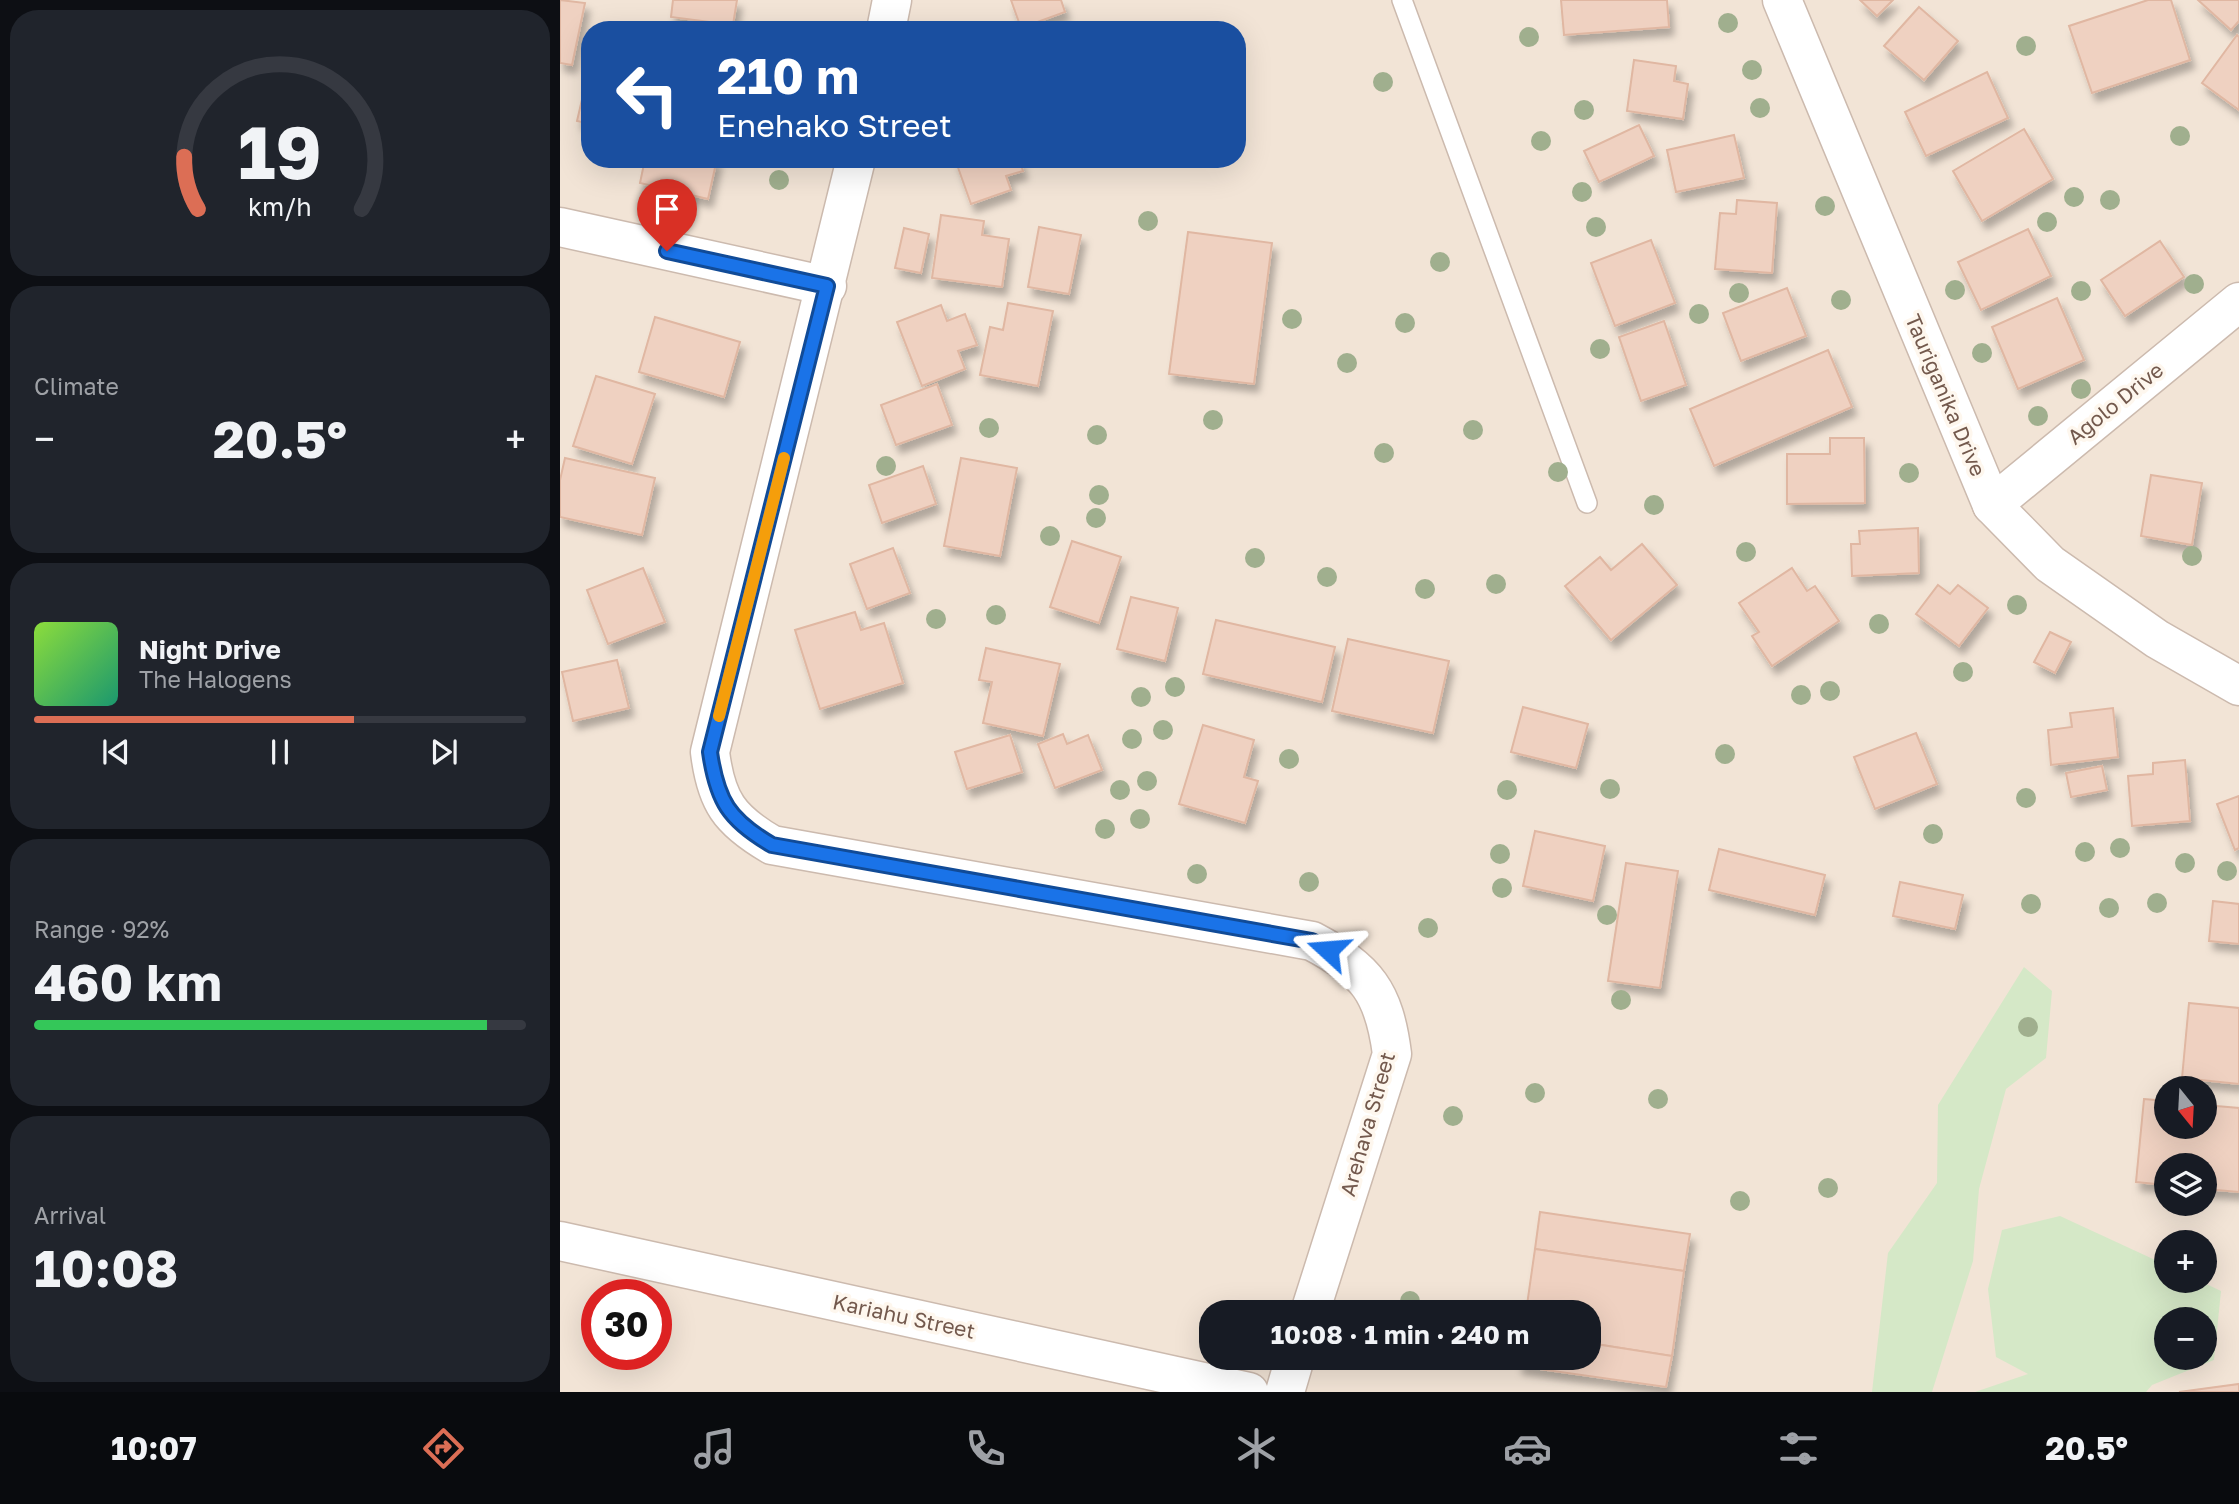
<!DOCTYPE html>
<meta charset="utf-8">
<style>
body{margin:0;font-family:"Golos Text",sans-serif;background:#20242c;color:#f1f3f6;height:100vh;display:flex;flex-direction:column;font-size:26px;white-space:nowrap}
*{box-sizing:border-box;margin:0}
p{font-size:23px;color:#9ea1a6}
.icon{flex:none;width:38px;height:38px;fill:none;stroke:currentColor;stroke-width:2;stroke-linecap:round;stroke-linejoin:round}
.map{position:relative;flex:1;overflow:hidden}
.side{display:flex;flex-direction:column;gap:10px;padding:10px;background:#0d0f14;width:560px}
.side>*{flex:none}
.guide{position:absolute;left:21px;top:21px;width:665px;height:147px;border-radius:28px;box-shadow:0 7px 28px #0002;background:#1a4fa0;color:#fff;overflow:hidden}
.needle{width:46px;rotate:162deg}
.tools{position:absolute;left:1594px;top:1076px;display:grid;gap:14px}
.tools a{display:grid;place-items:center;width:63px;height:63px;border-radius:50%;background:#171b24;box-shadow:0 7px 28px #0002;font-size:35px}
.speed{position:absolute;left:21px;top:1279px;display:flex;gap:14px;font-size:35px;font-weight:700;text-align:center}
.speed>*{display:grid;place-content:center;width:91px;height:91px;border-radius:50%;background:#171b24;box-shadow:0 7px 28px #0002;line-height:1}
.speed .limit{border:10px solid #d22;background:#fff;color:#111}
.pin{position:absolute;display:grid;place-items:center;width:60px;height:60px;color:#fff;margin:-72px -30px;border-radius:50% 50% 50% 0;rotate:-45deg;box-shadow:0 0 7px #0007}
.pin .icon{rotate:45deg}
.me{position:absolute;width:77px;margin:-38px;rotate:289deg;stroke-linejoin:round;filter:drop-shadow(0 0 5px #0008)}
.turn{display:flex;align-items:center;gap:24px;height:147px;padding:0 21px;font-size:32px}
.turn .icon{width:91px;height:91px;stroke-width:2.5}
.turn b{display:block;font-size:49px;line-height:60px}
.big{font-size:52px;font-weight:700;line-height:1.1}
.side .widget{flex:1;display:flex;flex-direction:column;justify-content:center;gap:10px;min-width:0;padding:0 24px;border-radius:28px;background:#20242c}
.side .dial{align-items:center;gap:0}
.dial svg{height:182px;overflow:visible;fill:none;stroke:#363941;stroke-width:7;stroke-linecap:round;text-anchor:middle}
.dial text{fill:#f1f3f6;stroke:none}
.song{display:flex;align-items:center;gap:21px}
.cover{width:84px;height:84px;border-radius:10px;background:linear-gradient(135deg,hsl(90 70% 55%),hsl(160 70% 35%))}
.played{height:7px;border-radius:4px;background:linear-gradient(90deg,#dc6e55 65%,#363941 65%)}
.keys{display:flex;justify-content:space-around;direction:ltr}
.heat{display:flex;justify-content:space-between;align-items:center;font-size:38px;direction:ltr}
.charge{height:10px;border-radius:5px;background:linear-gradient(90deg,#34c759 92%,#363941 0)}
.trip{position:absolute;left:639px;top:1300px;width:402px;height:70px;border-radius:28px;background:#171b24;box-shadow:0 7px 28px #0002;font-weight:700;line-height:70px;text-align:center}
.menu{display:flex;height:112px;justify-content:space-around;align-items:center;background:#090b0e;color:#9ea1a6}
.menu .icon{width:49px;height:49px}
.menu .on{color:#dc6e55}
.menu b{font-size:32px;color:#f1f3f6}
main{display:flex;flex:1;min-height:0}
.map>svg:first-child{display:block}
.residential{fill:#f2e4d6;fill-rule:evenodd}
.green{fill:#d5e8c7;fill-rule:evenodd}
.building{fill:#efd1c1;stroke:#e0b7a2;stroke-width:2;filter:url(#shadow)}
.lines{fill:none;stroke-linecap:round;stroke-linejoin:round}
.lane-casing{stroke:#ccbaae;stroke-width:22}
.street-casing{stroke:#ccbaae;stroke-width:41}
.lane{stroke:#fff;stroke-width:19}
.street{stroke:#fff;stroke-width:38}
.tree{fill:#a0af8e}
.route-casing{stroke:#114b97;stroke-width:18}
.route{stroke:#1a73e8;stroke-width:12}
.slow{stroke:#f59e0b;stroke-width:12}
.labels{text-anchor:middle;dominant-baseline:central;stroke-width:7;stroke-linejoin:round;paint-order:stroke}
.street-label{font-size:21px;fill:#73594d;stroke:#fef7ee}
</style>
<main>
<section class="side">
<div class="widget dial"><svg viewBox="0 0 100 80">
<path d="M14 69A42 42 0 1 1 86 69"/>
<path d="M14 69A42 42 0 0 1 8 46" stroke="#dc6e55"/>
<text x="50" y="56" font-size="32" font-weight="700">19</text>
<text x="50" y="72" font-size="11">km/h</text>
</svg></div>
<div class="widget"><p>Climate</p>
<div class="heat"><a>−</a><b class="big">20.5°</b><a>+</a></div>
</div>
<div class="widget">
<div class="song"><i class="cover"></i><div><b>Night Drive</b><p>The Halogens</p></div></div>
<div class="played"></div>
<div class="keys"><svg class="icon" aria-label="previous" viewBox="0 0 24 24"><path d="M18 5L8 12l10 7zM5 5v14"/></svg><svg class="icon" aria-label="pause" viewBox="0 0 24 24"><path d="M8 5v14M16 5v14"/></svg><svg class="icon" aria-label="next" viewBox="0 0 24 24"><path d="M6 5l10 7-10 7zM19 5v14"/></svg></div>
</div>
<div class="widget"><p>Range · 92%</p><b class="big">460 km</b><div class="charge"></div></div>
<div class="widget"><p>Arrival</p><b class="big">10:08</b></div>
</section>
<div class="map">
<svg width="1679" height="1392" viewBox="0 0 1679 1392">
<defs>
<filter id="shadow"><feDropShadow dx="4.5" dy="8" stdDeviation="3.5" flood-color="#0004"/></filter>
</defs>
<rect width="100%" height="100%" fill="#fbf3e7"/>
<path class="residential" d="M0 0H1679V1392H0ZM30 30H677V159H30ZM1606 1088H1645V1127H1606ZM1606 1166H1645V1204H1606ZM1606 1242H1645V1281H1606ZM37 1295H96V1354H37ZM651 1312H1029V1358H651ZM1606 1320H1645V1358H1606Z"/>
<g class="green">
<polygon points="1464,967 1492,991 1486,1058 1446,1089 1419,1189 1413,1261 1372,1392 1312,1392 1328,1253 1377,1183 1378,1105"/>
<path d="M1500 1216 1606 1265V1281H1640L1661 1291 1654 1360 1592 1385 1586 1392H1415L1468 1374 1436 1357 1428 1289 1442 1230ZM1606 1320H1645V1358H1606Z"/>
</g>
<g class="building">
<polygon points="0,0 25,3 12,65 0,63"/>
<polygon points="113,0 177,0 173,25 111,17"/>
<polygon points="451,0 501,0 505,12 461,28"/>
<polygon points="1001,0 1107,0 1109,27 1004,35"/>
<polygon points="1300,0 1333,0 1317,16"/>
<polygon points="1588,0 1611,0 1630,60 1532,93 1509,26"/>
<polygon points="1638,0 1679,0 1679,21 1671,30"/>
<polygon points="1359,7 1398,41 1364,80 1324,46"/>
<polygon points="1677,35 1679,37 1679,110 1642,83"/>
<polygon points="1074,60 1116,66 1114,81 1128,84 1123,119 1067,111"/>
<polygon points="30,65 30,124 17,121"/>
<polygon points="1427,72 1448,118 1366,156 1345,112"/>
<polygon points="1079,125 1094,156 1039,182 1024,151"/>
<polygon points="1464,129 1493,179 1422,221 1393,171"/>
<polygon points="1174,135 1184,178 1116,192 1107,150"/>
<polygon points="85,159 157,159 148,199 80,183"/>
<polygon points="395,159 459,159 463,171 446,176 451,190 411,204"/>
<polygon points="1177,200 1217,203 1212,273 1155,269 1160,213 1176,214"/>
<polygon points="381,215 424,221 422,235 449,239 442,287 372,278"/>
<polygon points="479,227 521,235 509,294 468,287"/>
<polygon points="344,228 369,234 361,273 335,268"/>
<polygon points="1468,229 1491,276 1421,310 1398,262"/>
<polygon points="628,232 712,243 694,384 609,374"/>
<polygon points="1091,240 1115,303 1055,326 1031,263"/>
<polygon points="1600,241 1624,277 1565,316 1541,280"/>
<polygon points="1227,288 1246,336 1181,361 1163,313"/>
<polygon points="1497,298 1524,360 1458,389 1432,327"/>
<polygon points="448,303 493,311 478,386 420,375 430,327 443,330"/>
<polygon points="381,305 387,321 405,314 417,345 398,351 405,369 362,386 337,322"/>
<polygon points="95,317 180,342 164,397 79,372"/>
<polygon points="1104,321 1126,385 1081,401 1059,337"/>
<polygon points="1268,350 1292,407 1154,466 1130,409"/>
<polygon points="36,376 95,394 72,464 13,446"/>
<polygon points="377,384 392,425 336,445 321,405"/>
<polygon points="1270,438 1304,438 1305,503 1227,504 1227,454 1270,454"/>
<polygon points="5,458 95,478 82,535 0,517 0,480"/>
<polygon points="401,458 457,468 440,556 384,546"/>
<polygon points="363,466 376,504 322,523 309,485"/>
<polygon points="1591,475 1642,483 1632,545 1581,536"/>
<polygon points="1358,528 1359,573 1292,576 1291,544 1300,544 1299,531"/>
<polygon points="512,541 561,557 539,623 490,607"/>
<polygon points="1082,544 1117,585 1051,640 1005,586 1040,557 1051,570"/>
<polygon points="333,548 350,593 307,609 290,564"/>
<polygon points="83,568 105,622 48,644 27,590"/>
<polygon points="1232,568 1247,591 1255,586 1279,621 1212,666 1192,636 1199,632 1179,603"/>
<polygon points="1378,585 1390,594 1398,585 1428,608 1399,646 1356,614"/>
<polygon points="571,597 618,608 605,661 557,649"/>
<polygon points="295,612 301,630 324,623 343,683 260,709 235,630"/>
<polygon points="656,620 775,647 762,702 643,674"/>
<polygon points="1490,632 1511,642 1495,673 1474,662"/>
<polygon points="788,639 889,661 873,733 772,711"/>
<polygon points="426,648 500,664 483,736 423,723 432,682 419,680"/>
<polygon points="57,660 69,708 13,721 2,672"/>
<polygon points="963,707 1028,724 1016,768 951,752"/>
<polygon points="1553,708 1558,757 1491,765 1488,730 1512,727 1510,713"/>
<polygon points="643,725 694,740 684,777 698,781 685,823 619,804"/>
<polygon points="1356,733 1377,784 1315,809 1294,757"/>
<polygon points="503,734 507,744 528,735 542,770 495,788 478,744"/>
<polygon points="450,735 462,772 407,789 395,752"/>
<polygon points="1625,760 1630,821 1572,826 1568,776 1593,774 1593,763"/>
<polygon points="1542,766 1547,790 1511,797 1506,773"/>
<polygon points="1679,796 1679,848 1675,850 1657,804"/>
<polygon points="975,831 1045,846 1033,901 963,886"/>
<polygon points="1159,849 1265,875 1255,915 1149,890"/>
<polygon points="1066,863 1118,871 1100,988 1048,981"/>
<polygon points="1340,882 1403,895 1395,929 1333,916"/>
<polygon points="1653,901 1679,904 1679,944 1649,941"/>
<polygon points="1629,1003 1679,1008 1679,1084 1622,1078"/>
<polygon points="1584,1099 1606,1101 1606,1127 1645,1127 1645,1105 1679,1108 1679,1192 1645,1189 1645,1166 1606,1166 1606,1185 1576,1182"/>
<polygon points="980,1212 1130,1234 1124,1271 975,1249"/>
<polygon points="975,1249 1124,1271 1112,1356 1029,1343 1029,1312 966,1312"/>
<polygon points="1029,1343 1112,1356 1106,1387 958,1366 959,1358 1029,1358"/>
<polygon points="1679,1384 1679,1392 1619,1392"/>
</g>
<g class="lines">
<g class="lane-casing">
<polyline id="lane" points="842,0 1027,503"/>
</g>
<g class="street-casing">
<g id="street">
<polyline points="1222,0 1432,505 1490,564 1597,639 1679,686"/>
<polyline points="326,30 332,0"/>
<path d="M296 159 150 752C156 801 169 820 212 845L752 941C807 970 824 992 832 1054L750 1312"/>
<polyline points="0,227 267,286"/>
<polyline points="1432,505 1679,302"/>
<polyline points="0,1241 689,1392"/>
<polyline points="725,1392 735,1358"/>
</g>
</g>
<use href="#lane" class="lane"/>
<use href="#street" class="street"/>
</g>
<g class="tree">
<circle cx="1168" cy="23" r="10"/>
<circle cx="969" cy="37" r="10"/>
<circle cx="1466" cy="46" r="10"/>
<circle cx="1192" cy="70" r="10"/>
<circle cx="823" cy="82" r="10"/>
<circle cx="1200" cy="108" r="10"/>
<circle cx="1024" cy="110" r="10"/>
<circle cx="1620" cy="136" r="10"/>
<circle cx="981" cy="141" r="10"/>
<circle cx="219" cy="180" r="10"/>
<circle cx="1022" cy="192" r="10"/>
<circle cx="1514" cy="197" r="10"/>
<circle cx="1550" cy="200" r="10"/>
<circle cx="1265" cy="206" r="10"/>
<circle cx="588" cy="221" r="10"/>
<circle cx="1487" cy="222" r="10"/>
<circle cx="1036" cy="227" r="10"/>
<circle cx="880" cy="262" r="10"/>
<circle cx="1634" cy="284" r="10"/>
<circle cx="1395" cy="290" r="10"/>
<circle cx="1521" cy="291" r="10"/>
<circle cx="1179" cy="293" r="10"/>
<circle cx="1281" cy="300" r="10"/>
<circle cx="1139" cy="314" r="10"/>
<circle cx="732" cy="319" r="10"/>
<circle cx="845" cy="323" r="10"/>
<circle cx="1040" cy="349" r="10"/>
<circle cx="1422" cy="353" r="10"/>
<circle cx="787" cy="363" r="10"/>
<circle cx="1521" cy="389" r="10"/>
<circle cx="1478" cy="416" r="10"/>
<circle cx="653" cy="420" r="10"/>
<circle cx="429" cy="428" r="10"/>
<circle cx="913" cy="430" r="10"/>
<circle cx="537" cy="435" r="10"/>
<circle cx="824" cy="453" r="10"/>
<circle cx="326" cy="466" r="10"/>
<circle cx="998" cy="472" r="10"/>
<circle cx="1349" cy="473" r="10"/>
<circle cx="539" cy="495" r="10"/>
<circle cx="1094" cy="505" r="10"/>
<circle cx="536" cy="518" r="10"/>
<circle cx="490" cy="536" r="10"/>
<circle cx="1186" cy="552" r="10"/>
<circle cx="1632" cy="556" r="10"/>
<circle cx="695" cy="558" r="10"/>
<circle cx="767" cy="577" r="10"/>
<circle cx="936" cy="584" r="10"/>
<circle cx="865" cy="589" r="10"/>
<circle cx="1457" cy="605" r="10"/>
<circle cx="436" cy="615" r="10"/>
<circle cx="376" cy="619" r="10"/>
<circle cx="1319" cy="624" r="10"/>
<circle cx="1403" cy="672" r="10"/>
<circle cx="615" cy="687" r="10"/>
<circle cx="1270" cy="691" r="10"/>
<circle cx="1241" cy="695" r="10"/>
<circle cx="581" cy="697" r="10"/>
<circle cx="603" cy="730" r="10"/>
<circle cx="572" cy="739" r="10"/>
<circle cx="1165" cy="754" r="10"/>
<circle cx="729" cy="759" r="10"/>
<circle cx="587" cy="781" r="10"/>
<circle cx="1050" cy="789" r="10"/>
<circle cx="560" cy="790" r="10"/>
<circle cx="947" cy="790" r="10"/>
<circle cx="1466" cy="798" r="10"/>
<circle cx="580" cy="819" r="10"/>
<circle cx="545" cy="829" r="10"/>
<circle cx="1373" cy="834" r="10"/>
<circle cx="1560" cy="848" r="10"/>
<circle cx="1525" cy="852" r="10"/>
<circle cx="940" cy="854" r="10"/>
<circle cx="1625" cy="863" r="10"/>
<circle cx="1667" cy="871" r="10"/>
<circle cx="637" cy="874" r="10"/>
<circle cx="749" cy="882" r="10"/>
<circle cx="942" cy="888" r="10"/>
<circle cx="1597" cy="903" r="10"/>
<circle cx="1471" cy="904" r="10"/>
<circle cx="1549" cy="908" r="10"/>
<circle cx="1047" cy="915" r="10"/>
<circle cx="868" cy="928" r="10"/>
<circle cx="1061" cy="1000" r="10"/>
<circle cx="1468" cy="1027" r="10"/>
<circle cx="975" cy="1093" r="10"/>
<circle cx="1098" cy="1099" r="10"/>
<circle cx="893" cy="1116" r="10"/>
<circle cx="1268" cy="1188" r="10"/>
<circle cx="1180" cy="1201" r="10"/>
<circle cx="850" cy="1301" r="10"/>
</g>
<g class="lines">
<g class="route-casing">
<path id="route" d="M107 251 267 286 150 752C157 801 169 820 212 845L752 941 768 950"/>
</g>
<use href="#route" class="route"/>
<polyline class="slow" points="159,716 224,458"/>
</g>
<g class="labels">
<g class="street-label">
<text transform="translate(1386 395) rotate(67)">Tauriganika Drive</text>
<text transform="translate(1555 403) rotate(-39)">Agolo Drive</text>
<text transform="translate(807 1124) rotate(-74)">Arehava Street</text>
<text transform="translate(344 1316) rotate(12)">Kariahu Street</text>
</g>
</g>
</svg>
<div class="tools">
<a><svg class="needle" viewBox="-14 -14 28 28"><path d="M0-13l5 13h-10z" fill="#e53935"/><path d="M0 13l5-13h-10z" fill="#9ea1a6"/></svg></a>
<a><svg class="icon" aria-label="layers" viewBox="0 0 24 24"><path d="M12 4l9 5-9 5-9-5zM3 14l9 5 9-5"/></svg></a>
<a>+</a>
<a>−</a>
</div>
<div class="speed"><div class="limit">30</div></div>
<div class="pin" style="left:107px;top:251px;background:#d93025"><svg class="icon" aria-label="arrive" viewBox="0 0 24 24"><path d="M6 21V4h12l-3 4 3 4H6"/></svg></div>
<svg class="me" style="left:768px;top:950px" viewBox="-20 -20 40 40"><path d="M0-17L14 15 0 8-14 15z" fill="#1a73e8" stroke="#fff" stroke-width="4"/></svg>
<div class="trip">10:08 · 1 min · 240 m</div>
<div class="guide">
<div class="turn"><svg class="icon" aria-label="left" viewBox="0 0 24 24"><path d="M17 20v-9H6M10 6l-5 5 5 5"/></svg><div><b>210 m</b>Enehako Street</div></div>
</div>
</div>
</main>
<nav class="menu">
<b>10:07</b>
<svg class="icon on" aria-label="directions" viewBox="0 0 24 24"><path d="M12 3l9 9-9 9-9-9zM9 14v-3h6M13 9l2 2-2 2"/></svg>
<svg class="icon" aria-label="music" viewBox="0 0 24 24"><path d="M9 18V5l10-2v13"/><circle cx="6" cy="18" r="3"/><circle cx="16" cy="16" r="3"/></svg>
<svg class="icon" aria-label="phone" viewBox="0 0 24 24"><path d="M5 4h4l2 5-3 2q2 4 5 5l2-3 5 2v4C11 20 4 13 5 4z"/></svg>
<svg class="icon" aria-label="climate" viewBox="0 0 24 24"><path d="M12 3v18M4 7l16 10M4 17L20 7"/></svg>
<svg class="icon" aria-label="car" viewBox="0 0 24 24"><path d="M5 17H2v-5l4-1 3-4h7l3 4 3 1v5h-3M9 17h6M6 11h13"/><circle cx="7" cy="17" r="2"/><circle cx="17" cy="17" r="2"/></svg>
<svg class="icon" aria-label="filters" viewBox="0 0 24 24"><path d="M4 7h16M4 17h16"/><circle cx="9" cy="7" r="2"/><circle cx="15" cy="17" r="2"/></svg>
<b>20.5°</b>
</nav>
